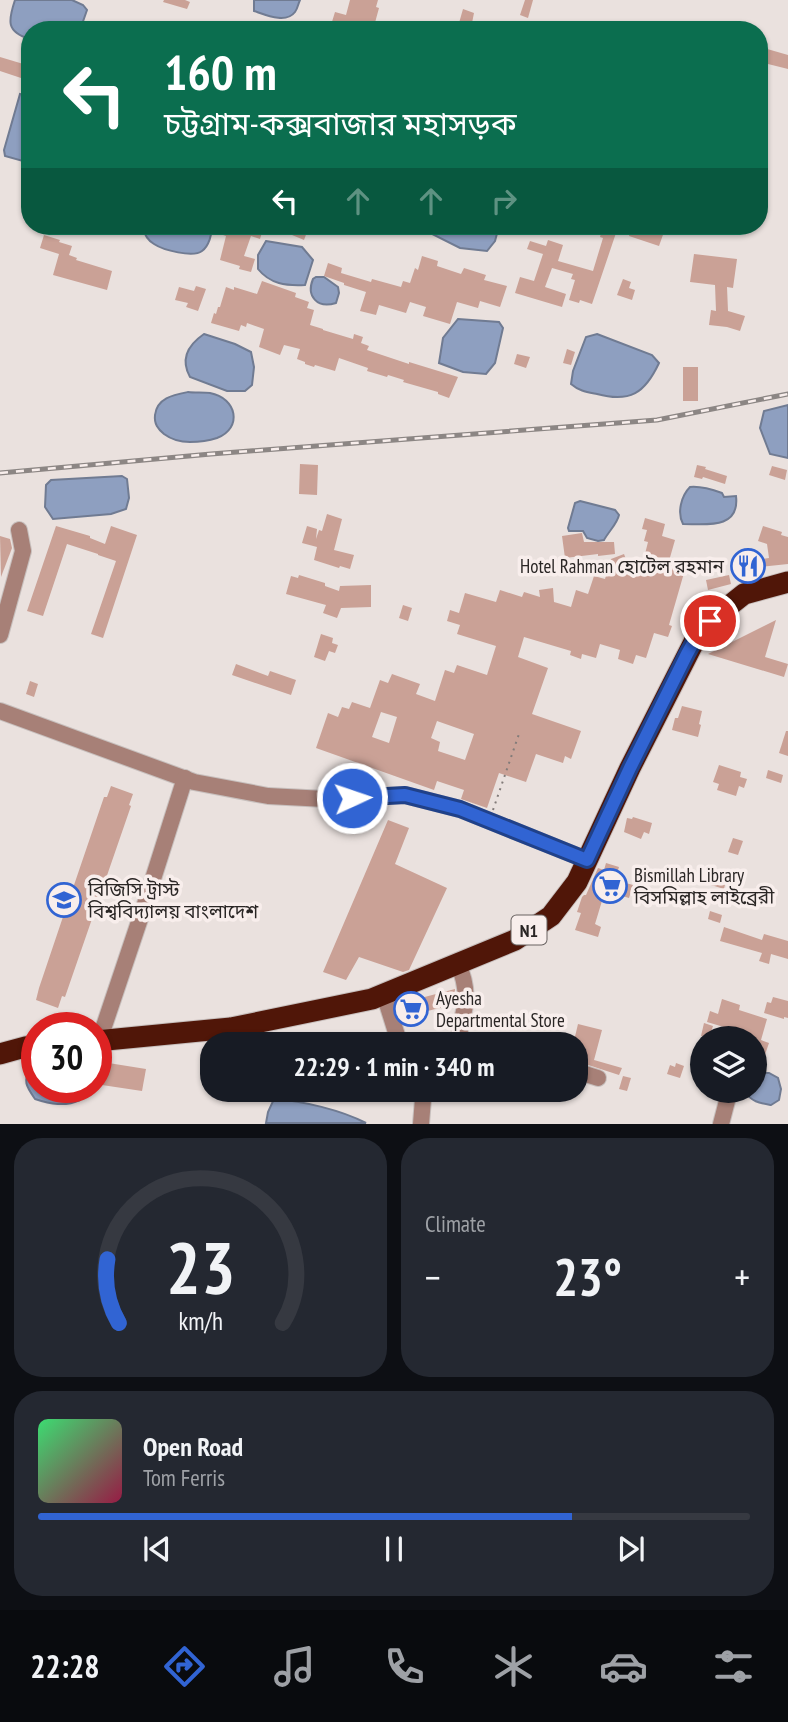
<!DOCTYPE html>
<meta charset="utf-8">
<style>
body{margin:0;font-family:"PT Sans Narrow","Noto Sans Bengali",sans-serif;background:#242831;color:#f1f3f6;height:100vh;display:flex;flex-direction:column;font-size:26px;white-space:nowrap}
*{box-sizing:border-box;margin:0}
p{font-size:23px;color:#9ea1a6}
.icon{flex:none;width:38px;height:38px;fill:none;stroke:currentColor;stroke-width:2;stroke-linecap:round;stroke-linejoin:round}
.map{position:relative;height:1124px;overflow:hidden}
.side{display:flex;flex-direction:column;gap:14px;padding:14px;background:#0d0f14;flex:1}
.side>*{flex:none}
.top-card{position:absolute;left:21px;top:21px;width:747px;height:214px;border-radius:28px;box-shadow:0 2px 5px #0004;background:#0b6e4f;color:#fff;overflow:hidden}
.tools{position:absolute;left:690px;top:1026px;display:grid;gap:14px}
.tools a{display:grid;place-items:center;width:77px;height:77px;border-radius:50%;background:#171b24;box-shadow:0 2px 5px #0004;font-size:35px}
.speed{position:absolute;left:21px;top:1012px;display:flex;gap:14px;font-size:35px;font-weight:700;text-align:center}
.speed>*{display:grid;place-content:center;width:91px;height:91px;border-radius:50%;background:#171b24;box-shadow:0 2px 5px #0004;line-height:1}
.speed .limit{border:10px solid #d22;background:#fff;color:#111}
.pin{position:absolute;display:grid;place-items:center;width:60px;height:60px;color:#fff;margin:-30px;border:4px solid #fff;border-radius:50%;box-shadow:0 2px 7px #0007}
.me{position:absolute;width:77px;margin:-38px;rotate:87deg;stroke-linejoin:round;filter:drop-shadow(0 0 5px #0008)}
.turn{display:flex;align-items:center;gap:24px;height:147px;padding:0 28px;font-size:32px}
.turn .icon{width:91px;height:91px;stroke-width:2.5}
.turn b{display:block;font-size:49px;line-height:60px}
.lanes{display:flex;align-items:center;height:66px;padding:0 28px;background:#0003;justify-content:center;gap:35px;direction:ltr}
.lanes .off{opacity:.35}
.big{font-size:52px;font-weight:600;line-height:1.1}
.side .widget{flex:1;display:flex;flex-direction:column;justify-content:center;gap:10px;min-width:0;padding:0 24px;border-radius:28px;background:#242831}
.side .dial{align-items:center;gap:0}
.dial svg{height:182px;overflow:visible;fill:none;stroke:#363941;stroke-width:7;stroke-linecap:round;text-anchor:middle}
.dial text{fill:#f1f3f6;stroke:none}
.song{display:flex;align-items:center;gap:21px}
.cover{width:84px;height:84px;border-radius:10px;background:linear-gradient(135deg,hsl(140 70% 55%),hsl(340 70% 35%))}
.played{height:7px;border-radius:4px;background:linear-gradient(90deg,#3164d3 75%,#363941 75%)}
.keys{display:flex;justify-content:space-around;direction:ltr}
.heat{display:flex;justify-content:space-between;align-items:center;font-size:38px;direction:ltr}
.side .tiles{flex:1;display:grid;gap:14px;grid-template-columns:1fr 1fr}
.widget:last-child{grid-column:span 2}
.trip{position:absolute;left:200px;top:1032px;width:388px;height:70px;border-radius:28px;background:#171b24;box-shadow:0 2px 5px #0004;font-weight:600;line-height:70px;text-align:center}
.tabs{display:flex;height:112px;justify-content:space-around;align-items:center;background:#090b0e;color:#9ea1a6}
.tabs .icon{width:49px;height:49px}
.tabs .on{color:#3164d3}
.tabs b{font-size:32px;color:#f1f3f6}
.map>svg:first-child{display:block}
.water{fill:#8e9fc0;stroke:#707b92;stroke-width:2}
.building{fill:#caa196;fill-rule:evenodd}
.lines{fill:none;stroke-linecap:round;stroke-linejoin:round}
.minor-casing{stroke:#c7bfbd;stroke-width:18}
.highway-casing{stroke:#c7bfbd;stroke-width:23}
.path{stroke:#827b79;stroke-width:2;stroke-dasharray:2 5;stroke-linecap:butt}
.minor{stroke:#a78077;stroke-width:16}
.highway{stroke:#501608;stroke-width:21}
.rail-casing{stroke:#8c8684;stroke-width:5}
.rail{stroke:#f8eeec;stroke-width:2.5;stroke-dasharray:8;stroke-linecap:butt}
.route-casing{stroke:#204189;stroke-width:18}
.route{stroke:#3164d3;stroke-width:12}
.labels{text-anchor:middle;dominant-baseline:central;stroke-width:7;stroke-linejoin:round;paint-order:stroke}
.shield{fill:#f8eeec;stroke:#686261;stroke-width:2}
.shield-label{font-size:18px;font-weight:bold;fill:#2a2625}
.poi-label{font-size:19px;fill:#2a2625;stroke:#f8eeec;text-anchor:start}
</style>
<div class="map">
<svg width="788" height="1124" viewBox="0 0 788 1124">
<rect width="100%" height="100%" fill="#eae1de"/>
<g class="water">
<path d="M15 0H72L83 5 87 10 80 30H30V39C6 32 8 21 15 0Z"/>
<path d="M254 0H300C298 4 298 8 295 12 286 24 266 15 254 11Z"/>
<polygon points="20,94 30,96 30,163 5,156 4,150"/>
<path d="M142 226H212C212 234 209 246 202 251 193 258 163 250 154 244 147 240 144 234 142 226Z"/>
<polygon points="424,226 499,226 495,241 487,251 460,248 424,230"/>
<path d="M266 241 302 247 313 260 305 285C286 286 270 284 258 269V255Z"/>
<path d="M316 277H324L338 287 339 293 336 303C317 309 306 296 313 279Z"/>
<polygon points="458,319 499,322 503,328 495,363 486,374 463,372 439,363 443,338"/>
<path d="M204 334 235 344 251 352 254 367 252 385 245 391H227L190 377C180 359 188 345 204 334Z"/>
<path d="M597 334 652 355 659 363C645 393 630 403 597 394 587 392 579 391 571 384L573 371 586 337Z"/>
<path d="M188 392C195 393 203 392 210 393 237 398 243 428 217 438 208 441 199 442 190 442 180 442 172 440 164 434 158 429 154 424 155 415 157 398 173 395 188 392Z"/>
<polygon points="788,405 788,458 770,454 760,428 764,411"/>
<polygon points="122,476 127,479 129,498 126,509 111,514 53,519 45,507 46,485 51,480"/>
<path d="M690 487C701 486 711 489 722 493L724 497 736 496C740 530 705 524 683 524 677 513 681 496 690 487Z"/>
<path d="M580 501 615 510 619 515C617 524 609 531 604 540L598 541 587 538 583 531H569L568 528 575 503Z"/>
<path d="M37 1063V1087H82L80 1100C65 1107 50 1104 35 1099 26 1086 23 1082 30 1067Z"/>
<path d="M763 1073H769L778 1078 781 1089 779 1100 771 1105C759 1103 752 1102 744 1091L754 1090V1075Z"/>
<path d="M274 1099C303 1101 341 1110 366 1123H266L268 1112Z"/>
</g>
<g class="building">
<polygon points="164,0 185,0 190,2 187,9 163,2"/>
<polygon points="350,0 378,0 376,7 379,8 373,30 348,30 331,25 335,12 346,15"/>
<polygon points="525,0 533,0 528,18 520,15"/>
<polygon points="463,9 474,13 472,23 487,27 486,30 457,30"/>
<polygon points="760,47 788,55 788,69 760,62"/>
<polygon points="0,57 30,66 30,81 0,71"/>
<polygon points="223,226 264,226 260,239 251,236 244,256 255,259 251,272 239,269 240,266 220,260 226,236 220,234"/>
<polygon points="328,226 355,226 352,235 328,228"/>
<polygon points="632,226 646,226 664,232 659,246 629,236"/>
<polygon points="295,228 307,232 304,240 292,235"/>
<polygon points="602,229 616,233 592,304 580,300 579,303 569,300 575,280 571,279 573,274 552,268 545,287 566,294 562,307 515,293 520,277 534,281 543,254 527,249 530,241 546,246 548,240 563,245 558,261 593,271 603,238 600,237"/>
<polygon points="44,235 60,240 59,242 72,246 69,255 77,258 76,260 112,271 107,290 53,275 59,254 40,248"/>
<polygon points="694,254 737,259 733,288 727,287 728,311 745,316 740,331 727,327 709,325 711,310 716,311 715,285 690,282"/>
<polygon points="422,256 438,261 437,266 461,274 464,268 486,275 484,280 507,286 500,307 480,301 478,308 457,302 450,324 423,316 426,307 410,302 406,313 379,305 376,315 360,311 366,292 344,285 344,283 324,276 328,263 342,268 341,273 371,282 372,279 401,287 403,281 410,283 415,268 418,270"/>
<polygon points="623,279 631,282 629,288 635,290 632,300 617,295"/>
<polygon points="262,281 296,293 295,297 309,302 307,308 314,310 310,325 323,329 323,330 353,339 354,334 363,337 361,343 369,346 367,350 409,364 409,362 458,377 449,398 438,394 438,392 403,382 404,380 388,375 387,377 367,371 368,368 339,358 335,371 315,365 314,367 305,364 305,362 297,359 300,349 284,345 280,355 259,347 264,329 247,323 246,327 241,325 239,331 211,323 214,313 216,314 218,307 220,307 226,287 234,290 234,287 257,294"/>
<polygon points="196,286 206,289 198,311 186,307 188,303 175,300 179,287 194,291"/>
<polygon points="567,349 575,352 571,365 563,363"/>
<polygon points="517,354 530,357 526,368 514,364"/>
<rect x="683" y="367" width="15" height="34"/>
<polygon points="300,464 318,465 317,495 299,494"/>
<polygon points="697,465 706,467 705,469 727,476 725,484 703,477 702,479 694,477"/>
<polygon points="772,466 787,470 785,480 769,475"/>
<polygon points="327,514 342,519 334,550 354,555 350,569 340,566 339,568 314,560 317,547 302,543 307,526 317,529 316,539 319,530 322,531"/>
<path d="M645 518 665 524 662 536 675 540 669 561 686 566 669 625 672 626 668 637 654 633 646 658 636 655 633 664 618 659 620 650 600 644 596 658 582 654 581 659 570 655 571 651 524 637 518 657 548 668 532 714 581 731 571 759 565 756 563 763 536 754 526 782 499 773 487 808 461 799 464 790 437 781 434 790 316 748 328 713 338 717 342 707 349 709 352 702 370 708 380 680 388 683 392 674 420 684 416 694 435 701 445 670 454 673 457 665 487 675 496 646 457 634 460 625 447 621 450 610 459 613 465 593 496 602 500 590 522 597 524 592 540 597 539 590 553 588 554 602 571 607 576 590 588 594 594 576 605 579 611 559 624 554 627 562 642 566 648 542 644 541 647 530 642 529ZM381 712 397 717 389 743 372 737ZM437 721 474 734 465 760 438 751 440 742 431 738Z"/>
<polygon points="56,526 90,536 90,538 105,544 111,526 137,535 103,638 91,634 116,561 98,555 98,554 67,544 43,616 27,611"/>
<polygon points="763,526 782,532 781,535 788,537 788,564 760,567 760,569 738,572 737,562 769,558 767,544 758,541"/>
<polygon points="582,533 584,542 614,542 615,554 598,556 598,554 565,558 562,536"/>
<polygon points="0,536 10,539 12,548 1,577"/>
<polygon points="299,575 325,583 325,586 339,591 340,586 371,585 371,607 341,608 337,618 323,613 326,605 286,594 291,576 298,578"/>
<polygon points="729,575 731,584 708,590 706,580"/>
<polygon points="403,605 412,608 408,621 399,618"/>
<polygon points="776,620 765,657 788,664 784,677 708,654"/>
<polygon points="321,634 333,638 332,643 338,645 335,653 329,651 325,661 314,657"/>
<polygon points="236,664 268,676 270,671 296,680 291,695 232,675"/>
<polygon points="30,681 38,684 34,697 26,694"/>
<polygon points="682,706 702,711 699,724 701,725 698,737 672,730 675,718 678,718"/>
<polygon points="786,731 788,731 788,756 779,753"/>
<polygon points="719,765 741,772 740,777 747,779 744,788 739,786 736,796 717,790 719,784 713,782"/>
<polygon points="768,770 783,775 781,783 766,778"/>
<polygon points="111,786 133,794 129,805 131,806 65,997 62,996 58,1008 36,1000 39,988 69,899 67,898 71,887 73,888 104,797 107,797"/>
<polygon points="633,817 652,823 649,834 644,832 641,839 624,832 627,818 632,819"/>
<polygon points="388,820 409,828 395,864 447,888 409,970 403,972 359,957 346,980 323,972"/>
<polygon points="733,838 743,841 738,855 728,852"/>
<polygon points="606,863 619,867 615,880 633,885 629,898 605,891 595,924 601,927 598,937 575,930 581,913 577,912 582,897 584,895 586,895 598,868 604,870"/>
<polygon points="711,876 726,880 724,889 708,884"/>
<polygon points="710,911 722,915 720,923 708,919"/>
<polygon points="724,927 762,940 764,934 788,941 788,959 771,954 769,964 759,961 762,953 720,941"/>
<polygon points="455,989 454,1004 424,1012 425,1013 403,1020 398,1004"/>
<polygon points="773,997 788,1001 788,1018 784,1017 784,1019 764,1013 767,1002 771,1003"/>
<polygon points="722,999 740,1005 739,1010 767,1019 761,1040 769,1043 756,1081 754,1081 754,1038 732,1038 734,1030 707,1022 710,1011 718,1014"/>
<polygon points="704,1023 713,1026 709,1038 701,1036"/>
<polygon points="578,1024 602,1030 594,1060 622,1068 619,1075 576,1061 576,1045 573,1045"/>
<polygon points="96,1061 146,1069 142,1091 102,1085 96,1081"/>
<polygon points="676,1063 684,1066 680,1078 667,1074 670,1065 675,1067"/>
<polygon points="623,1076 631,1078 627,1091 619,1089"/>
</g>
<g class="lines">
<g class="minor-casing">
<g id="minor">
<polyline points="0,635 23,551 19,530"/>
<polyline points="0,711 194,782 268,796 325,799 405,795 460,809 587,860"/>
<path d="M458 964C464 977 467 989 465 1004 464 1018 456 1031 462 1044L464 1045"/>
<polyline points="384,994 400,1045"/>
<polyline points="99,1041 146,901 185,778"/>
<polyline points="576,1071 598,1078"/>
<polyline points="421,1124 423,1099 422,1090"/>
<polyline points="721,1124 727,1101"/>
</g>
</g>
<g class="highway-casing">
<g id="highway">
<polyline points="96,1041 231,1028 372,999 515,940 551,916 577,882 630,768 697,636 710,621 744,594 788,582"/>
<polyline points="0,1054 25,1047 37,1046"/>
</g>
</g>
<polyline class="path" points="493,810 520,731"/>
<use href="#minor" class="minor"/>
<use href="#highway" class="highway"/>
<g class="rail-casing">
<polyline id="rail" points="0,473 211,454 657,420 788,394"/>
</g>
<use href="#rail" class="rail"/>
</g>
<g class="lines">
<g class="route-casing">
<polyline id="route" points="352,798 405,795 460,809 587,860 630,768 687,654 697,636 710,621"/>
</g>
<use href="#route" class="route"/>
</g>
<defs>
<g id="restaurant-ring" transform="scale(1.75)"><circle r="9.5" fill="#f8eeec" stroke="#3164d3" stroke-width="1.5"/><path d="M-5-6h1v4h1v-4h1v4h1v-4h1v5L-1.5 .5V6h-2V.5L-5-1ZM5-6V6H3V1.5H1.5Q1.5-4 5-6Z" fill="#3164d3"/></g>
<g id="supermarket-ring" transform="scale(1.75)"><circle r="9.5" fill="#f8eeec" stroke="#3164d3" stroke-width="1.5"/><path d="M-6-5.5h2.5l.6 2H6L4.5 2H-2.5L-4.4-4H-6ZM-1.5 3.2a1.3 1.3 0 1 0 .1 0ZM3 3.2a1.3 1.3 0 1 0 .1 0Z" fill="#3164d3"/></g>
<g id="university-ring" transform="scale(1.75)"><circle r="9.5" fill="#f8eeec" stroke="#3164d3" stroke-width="1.5"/><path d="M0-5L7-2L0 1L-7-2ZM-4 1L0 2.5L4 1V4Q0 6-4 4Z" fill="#3164d3"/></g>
</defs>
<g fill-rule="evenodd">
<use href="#restaurant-ring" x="748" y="566"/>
<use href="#supermarket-ring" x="610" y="886"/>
<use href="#university-ring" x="64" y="900"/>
<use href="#supermarket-ring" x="411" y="1009"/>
</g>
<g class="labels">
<rect class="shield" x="511.5" y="915.5" width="35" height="29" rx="5"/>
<g class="shield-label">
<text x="529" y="930">N1</text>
</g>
<g class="poi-label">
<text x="724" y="566" text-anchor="end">Hotel Rahman হোটেল রহমান</text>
<text x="634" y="875">Bismillah Library<tspan x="634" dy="22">বিসমিল্লাহ লাইব্রেরী</tspan></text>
<text x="88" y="889">বিজিসি ট্রাস্ট<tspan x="88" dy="22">বিশ্ববিদ্যালয় বাংলাদেশ</tspan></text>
<text x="436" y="998">Ayesha<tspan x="436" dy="22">Departmental Store</tspan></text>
</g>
</g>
</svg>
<div class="tools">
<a><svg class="icon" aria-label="layers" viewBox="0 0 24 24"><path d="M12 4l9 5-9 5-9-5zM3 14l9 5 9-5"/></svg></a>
</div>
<div class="speed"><div class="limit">30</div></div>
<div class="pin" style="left:710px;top:621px;background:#d93025"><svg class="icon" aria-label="arrive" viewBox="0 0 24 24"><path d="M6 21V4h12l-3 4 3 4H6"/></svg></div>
<svg class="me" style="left:352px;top:798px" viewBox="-20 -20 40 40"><circle r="17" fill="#3164d3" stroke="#fff" stroke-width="3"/><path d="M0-11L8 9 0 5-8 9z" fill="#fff"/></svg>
<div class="trip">22:29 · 1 min · 340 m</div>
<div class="top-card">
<div class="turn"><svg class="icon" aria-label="left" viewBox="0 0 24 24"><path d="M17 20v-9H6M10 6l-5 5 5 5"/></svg><div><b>160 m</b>চট্টগ্রাম-কক্সবাজার মহাসড়ক</div></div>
<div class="lanes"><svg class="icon" aria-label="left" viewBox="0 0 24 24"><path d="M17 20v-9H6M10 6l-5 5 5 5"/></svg><svg class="icon off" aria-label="ahead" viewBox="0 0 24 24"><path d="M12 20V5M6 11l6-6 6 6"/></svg><svg class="icon off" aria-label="ahead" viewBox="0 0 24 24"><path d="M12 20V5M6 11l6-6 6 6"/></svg><svg class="icon off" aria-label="right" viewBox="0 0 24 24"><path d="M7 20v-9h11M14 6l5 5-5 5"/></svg></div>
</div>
</div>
<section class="side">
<div class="tiles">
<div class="widget dial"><svg viewBox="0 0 100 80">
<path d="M14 69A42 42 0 1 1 86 69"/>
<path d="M14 69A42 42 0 0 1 9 41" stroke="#3164d3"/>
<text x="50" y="56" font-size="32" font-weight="700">23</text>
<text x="50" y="72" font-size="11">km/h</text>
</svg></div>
<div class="widget"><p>Climate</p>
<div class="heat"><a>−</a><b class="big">23°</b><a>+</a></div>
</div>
<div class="widget">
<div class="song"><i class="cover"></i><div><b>Open Road</b><p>Tom Ferris</p></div></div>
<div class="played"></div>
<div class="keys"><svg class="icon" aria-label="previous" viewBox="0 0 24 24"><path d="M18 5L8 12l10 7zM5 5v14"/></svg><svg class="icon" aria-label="pause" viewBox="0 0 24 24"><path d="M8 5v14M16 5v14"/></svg><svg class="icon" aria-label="next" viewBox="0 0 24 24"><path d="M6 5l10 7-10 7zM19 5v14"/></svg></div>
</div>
</div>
</section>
<nav class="tabs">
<b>22:28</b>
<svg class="icon on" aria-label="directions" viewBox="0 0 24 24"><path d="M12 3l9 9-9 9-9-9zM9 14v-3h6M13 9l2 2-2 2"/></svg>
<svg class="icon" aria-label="music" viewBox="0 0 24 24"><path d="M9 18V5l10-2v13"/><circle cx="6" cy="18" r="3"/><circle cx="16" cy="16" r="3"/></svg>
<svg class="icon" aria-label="phone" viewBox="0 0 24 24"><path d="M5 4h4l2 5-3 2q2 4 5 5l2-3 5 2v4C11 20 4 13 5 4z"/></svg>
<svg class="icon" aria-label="climate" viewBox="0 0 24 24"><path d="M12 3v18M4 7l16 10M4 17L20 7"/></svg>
<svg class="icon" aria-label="car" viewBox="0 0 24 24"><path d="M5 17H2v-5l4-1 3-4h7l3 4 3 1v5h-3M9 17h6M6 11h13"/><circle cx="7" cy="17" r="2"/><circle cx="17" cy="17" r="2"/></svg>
<svg class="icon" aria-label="filters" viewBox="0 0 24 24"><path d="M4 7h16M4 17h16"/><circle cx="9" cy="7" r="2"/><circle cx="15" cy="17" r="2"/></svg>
</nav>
